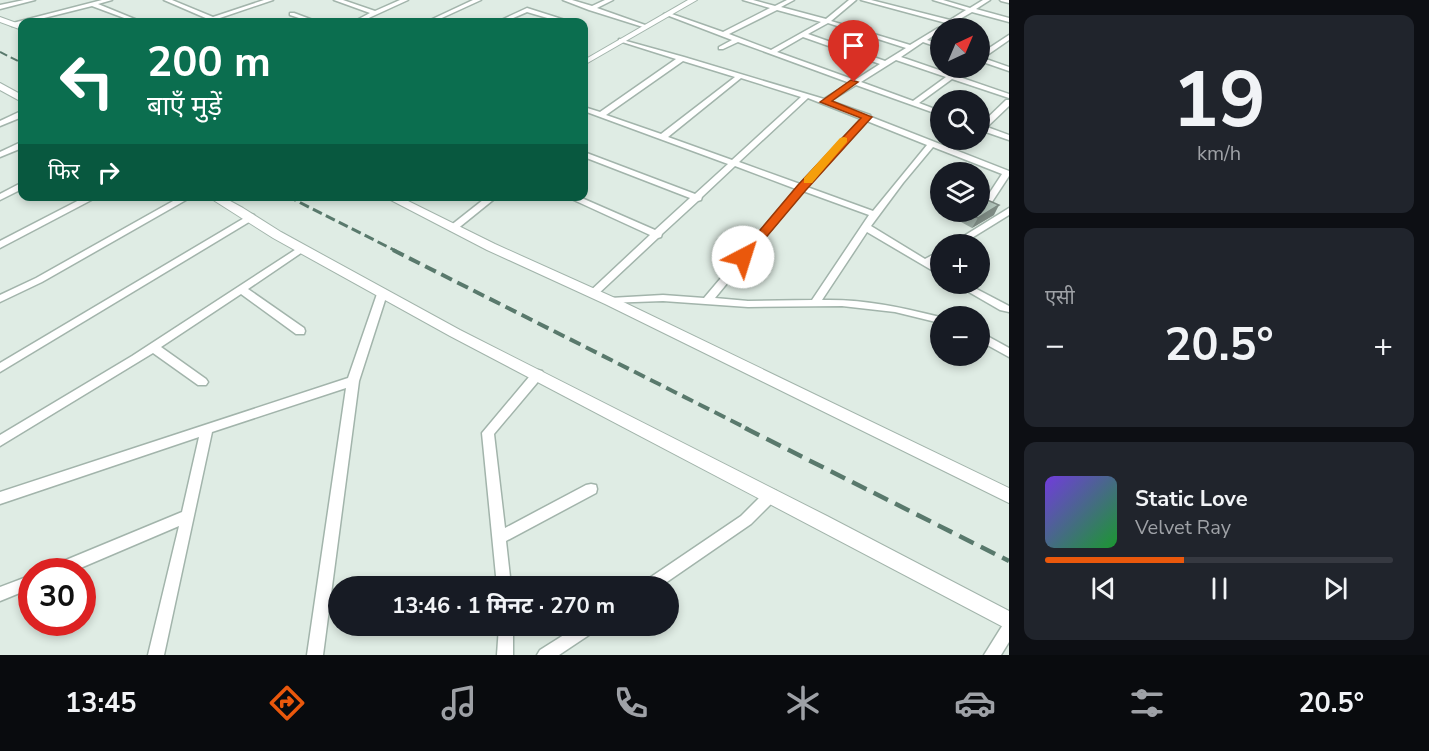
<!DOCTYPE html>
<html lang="hi">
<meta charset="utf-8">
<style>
body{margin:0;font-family:"Nunito Sans","Noto Sans Devanagari",sans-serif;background:#20242c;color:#f1f3f6;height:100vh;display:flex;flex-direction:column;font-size:22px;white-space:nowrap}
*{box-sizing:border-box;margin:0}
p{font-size:20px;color:#9ea1a6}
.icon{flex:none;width:33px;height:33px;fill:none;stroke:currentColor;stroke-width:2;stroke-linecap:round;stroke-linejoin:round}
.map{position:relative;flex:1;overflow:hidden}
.drawer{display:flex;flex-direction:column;gap:15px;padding:15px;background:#0d0f14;width:420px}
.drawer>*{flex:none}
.top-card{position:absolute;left:18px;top:18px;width:570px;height:183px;border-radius:12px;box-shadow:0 3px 9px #0003;background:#0b6e4f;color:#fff;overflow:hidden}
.needle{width:39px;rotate:44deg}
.fabs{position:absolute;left:930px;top:18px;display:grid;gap:12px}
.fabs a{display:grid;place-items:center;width:60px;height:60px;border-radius:50%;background:#171b24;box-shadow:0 3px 9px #0003;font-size:30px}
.speed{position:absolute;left:18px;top:558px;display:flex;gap:12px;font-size:30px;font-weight:700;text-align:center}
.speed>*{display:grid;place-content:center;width:78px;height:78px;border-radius:50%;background:#171b24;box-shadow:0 3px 9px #0003;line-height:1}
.speed .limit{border:9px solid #d22;background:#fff;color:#111}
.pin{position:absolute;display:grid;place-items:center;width:51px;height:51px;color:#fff;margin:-62px -26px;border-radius:50% 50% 50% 0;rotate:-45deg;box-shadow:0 0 6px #0007}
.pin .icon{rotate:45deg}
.me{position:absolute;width:66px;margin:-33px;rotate:40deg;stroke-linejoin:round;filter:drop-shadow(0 0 4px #0008)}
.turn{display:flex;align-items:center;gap:21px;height:126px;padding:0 30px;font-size:27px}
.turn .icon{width:78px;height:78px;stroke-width:2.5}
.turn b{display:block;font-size:42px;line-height:51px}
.then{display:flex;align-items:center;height:57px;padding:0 30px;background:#0003;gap:12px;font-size:22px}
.big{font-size:45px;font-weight:700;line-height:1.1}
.drawer .tile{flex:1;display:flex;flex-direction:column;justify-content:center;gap:9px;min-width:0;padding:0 21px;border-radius:12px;background:#20242c}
.drawer .dial{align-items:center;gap:0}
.dial b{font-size:78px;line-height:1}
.song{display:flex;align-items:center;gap:18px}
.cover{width:72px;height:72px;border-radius:9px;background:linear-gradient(135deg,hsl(260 70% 55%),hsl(130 70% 35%))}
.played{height:6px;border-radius:3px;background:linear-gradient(90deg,#ea580c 40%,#363941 40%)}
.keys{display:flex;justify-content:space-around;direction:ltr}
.heat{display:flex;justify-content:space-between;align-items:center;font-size:33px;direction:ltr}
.trip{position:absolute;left:328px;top:576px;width:351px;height:60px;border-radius:30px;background:#171b24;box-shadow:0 3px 9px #0003;font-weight:700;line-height:60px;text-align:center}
.dock{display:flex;height:96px;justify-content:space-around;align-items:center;background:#090b0e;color:#9ea1a6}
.dock .icon{width:42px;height:42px}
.dock .active{color:#ea580c}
.dock b{font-size:27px;color:#f1f3f6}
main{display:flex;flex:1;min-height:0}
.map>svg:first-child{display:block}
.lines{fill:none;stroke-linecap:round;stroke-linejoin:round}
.minor-casing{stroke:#a2b4ab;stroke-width:3}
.tertiary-casing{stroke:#a2b4ab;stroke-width:2}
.minor{fill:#fff;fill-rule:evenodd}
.tertiary{fill:#fff;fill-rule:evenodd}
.rail-far3{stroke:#59796c;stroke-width:2;stroke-dasharray:8 4;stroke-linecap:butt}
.rail-far2{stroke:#59796c;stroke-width:3;stroke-dasharray:10 4.5;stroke-linecap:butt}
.rail-far1{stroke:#59796c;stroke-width:4;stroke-dasharray:12 6;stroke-linecap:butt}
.rail{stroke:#59796c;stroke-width:4.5;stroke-dasharray:16 8;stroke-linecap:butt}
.wall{fill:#9baba3}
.shaded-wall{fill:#7e8b84}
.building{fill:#b4c7bd;stroke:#7e8b84;stroke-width:1.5}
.route{fill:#ea580c;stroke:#983908;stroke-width:1.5}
.slow{fill:#f59e0b}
</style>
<main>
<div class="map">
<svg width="1009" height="655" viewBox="0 0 1009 655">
<rect width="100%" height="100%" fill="#dfece4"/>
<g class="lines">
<g class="minor-casing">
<g id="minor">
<polygon points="24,0 35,0 0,9 0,5"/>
<polygon points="102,0 112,0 98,4 142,22 135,22 92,6 12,26 9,24"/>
<polygon points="164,0 172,0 213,17 264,0 273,0 208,22 200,22 208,19"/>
<polygon points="334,0 343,0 375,11 400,0 408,0 360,22 353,22 370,13"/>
<polygon points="473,0 481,0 433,22 426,22"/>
<polygon points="563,0 572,0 592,6 605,0 613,0 597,8 648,26 643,27 589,10"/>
<path d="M743 0H753L775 6 787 0H794L781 7 826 19 849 0H856L831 21 910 45 938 28H942L940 31 927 40 940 44V48L923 42 901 57 1009 94V98L952 79 919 103 940 111V115L856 85 830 101 870 115 871 117 1009 171V176L988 208H982L981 206 1002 174 933 147 903 183 871 226 925 259 940 251V258L932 263 940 268V275L867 232 822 300C863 299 901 307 940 317V323L895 312 842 306 748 307 663 301 606 303 605 301 610 298 663 295 704 298 796 189 735 166 702 197 701 200 698 201 662 234 661 237 658 238 597 295H589L588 293 650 235 565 196H577L655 230 690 198 584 157V152L695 194 728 164 584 111V107L600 112 676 59 619 41V39L684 57 824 99 850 83 738 42 723 49H719V47L732 40 664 14 669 13 723 32 770 8ZM777 10 821 22 771 50 729 34ZM828 23 906 48 885 61 808 34ZM803 37 880 64 855 80 777 52ZM896 60 946 77 913 101 861 82ZM683 61 735 77 661 134 606 115ZM741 78 801 97 732 160 668 137ZM808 98 861 119 800 184 739 162ZM867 121 927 145 873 211 807 187ZM803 191 869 215 812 300 748 301 715 298Z"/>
<polygon points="861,0 871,0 950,20 966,10 933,0 943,0 970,8 983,0 990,0 976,9 1009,18 1009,22 972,12 946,27 943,25 946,23"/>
<polygon points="1000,0 1009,0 1009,3 1001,1"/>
<polygon points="527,8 568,21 569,22 561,22 527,12 504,22 497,22"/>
<polygon points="290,13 294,13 318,22 311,22 290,15"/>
<polygon points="1009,35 1009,40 983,58 1009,67 1009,71 980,61 980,54"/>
<polygon points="1006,100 1009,100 1009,106 987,127 1009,135 1009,140 980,130 980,125"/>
<polygon points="19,112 22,112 22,117 0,126 0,121"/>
<polygon points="19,143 22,143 22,148 0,157 0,152"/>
<polygon points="19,184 22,184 22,189 0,200 0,194"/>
<polygon points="87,196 99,196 0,248 0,241"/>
<polygon points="182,196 193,196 42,282 0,302 0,295 36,278"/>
<polygon points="488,196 498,196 456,230 450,230 448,228 450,226"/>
<polygon points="1009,208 1009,215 962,244 951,244"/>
<polygon points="251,214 254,215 254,219 0,372 0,363"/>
<polygon points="301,246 306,249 304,251 248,289 304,328 305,331 304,334 296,334 241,294 161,347 206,379 208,382 206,385 198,385 153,353 0,446 0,435 132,356"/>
<polygon points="955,284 967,284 1009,306 1009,312 1000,310"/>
<polygon points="382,291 387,294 359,381 323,655 307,655 346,388 212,432 164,655 148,655 179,526 71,572 47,572 49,567 182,512 199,437 0,504 0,492 348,378 377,294"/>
<polygon points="980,332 1009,348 1009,357 980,341"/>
<polygon points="538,370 542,371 544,374 542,377 494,434 505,528 586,485 591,484 596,485 597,489 596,493 506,541 511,586 497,586 482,433 534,371"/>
<polygon points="771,489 776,491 777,495 776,499 751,524 661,586 643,586 645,581 741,516 766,491"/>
<polygon points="32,575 32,588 0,601 0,587"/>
<polygon points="1009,621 1009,642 1001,655 984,655 1004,623"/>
<polygon points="499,626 513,626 513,655 497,655"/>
<polygon points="578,626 597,626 595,631 559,655 537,655 540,650"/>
</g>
</g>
<g class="tertiary-casing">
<g id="tertiary">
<polygon points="688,0 697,0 584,65 584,60"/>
<polygon points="0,17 22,25 22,30 0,22"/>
<polygon points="0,83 22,95 22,102 0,90"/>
<polygon points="207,196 221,196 243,208 281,232 460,330 827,516 1009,611 1009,630 450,336 273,238"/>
<polygon points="383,196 398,196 495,244 615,298 1009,488 1009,503 605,304 487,250"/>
</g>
</g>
<use href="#minor" class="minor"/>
<use href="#tertiary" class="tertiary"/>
<polyline class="rail-far3" points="0,52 22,63"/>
<polyline class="rail-far2" points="287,196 396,251"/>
<polyline class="rail-far1" points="393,250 748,429"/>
<polyline class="rail" points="745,428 1009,561"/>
</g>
<polygon class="wall" points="966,213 994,215 972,228 961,222"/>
<polygon class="shaded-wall" points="999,205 994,215 972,228 978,218"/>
<polygon class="building" points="985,199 999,205 978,218 966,213 967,212 980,212 980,203"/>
<polygon class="route" points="851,80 858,82 832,101 872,117 806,190 747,260 739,260 737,257 739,255 798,185 861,118 820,102"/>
<polygon class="slow" points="844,137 847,138 847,142 812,183 804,183 804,178 840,138"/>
</svg>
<div class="fabs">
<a><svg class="needle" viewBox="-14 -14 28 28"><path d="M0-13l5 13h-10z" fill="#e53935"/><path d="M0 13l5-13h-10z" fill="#9ea1a6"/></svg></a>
<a><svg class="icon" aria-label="search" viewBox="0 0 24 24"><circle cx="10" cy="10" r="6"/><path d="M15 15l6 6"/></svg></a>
<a><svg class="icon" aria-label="layers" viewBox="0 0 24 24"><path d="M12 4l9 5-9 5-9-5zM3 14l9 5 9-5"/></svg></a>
<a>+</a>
<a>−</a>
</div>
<div class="speed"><div class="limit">30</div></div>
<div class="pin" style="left:854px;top:82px;background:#d93025"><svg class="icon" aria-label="arrive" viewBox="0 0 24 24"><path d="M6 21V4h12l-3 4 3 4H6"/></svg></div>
<svg class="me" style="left:743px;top:257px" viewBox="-20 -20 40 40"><circle r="19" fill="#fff"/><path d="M0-13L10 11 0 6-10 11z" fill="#ea580c"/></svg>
<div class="trip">13:46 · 1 मिनट · 270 m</div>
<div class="top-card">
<div class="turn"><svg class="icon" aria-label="left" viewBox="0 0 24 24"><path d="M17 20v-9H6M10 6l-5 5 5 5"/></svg><div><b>200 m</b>बाएँ मुड़ें</div></div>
<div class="then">फिर<svg class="icon" aria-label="right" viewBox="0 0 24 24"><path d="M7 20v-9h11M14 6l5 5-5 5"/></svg></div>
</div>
</div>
<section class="drawer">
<div class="tile dial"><b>19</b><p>km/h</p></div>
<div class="tile"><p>एसी</p>
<div class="heat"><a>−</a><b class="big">20.5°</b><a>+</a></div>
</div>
<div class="tile">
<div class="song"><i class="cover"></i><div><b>Static Love</b><p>Velvet Ray</p></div></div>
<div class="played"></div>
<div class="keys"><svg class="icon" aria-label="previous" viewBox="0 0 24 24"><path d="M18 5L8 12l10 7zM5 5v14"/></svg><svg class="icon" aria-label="pause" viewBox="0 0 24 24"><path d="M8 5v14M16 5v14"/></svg><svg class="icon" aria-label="next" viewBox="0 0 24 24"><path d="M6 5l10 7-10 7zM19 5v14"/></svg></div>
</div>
</section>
</main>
<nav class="dock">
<b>13:45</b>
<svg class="icon active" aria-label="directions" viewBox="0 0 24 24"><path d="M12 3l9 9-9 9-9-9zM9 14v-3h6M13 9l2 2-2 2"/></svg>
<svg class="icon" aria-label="music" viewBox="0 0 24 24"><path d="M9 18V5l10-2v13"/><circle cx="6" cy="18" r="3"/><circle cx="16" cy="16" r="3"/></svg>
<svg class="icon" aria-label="phone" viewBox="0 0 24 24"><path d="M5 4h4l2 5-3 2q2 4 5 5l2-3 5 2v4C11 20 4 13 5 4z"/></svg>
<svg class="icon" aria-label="climate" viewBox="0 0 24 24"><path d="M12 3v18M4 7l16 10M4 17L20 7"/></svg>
<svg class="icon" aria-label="car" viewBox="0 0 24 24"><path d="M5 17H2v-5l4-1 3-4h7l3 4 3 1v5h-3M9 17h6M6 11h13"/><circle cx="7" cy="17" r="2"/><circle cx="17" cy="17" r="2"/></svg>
<svg class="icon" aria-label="filters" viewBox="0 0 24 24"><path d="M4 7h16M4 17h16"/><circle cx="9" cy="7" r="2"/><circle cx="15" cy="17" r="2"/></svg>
<b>20.5°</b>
</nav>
